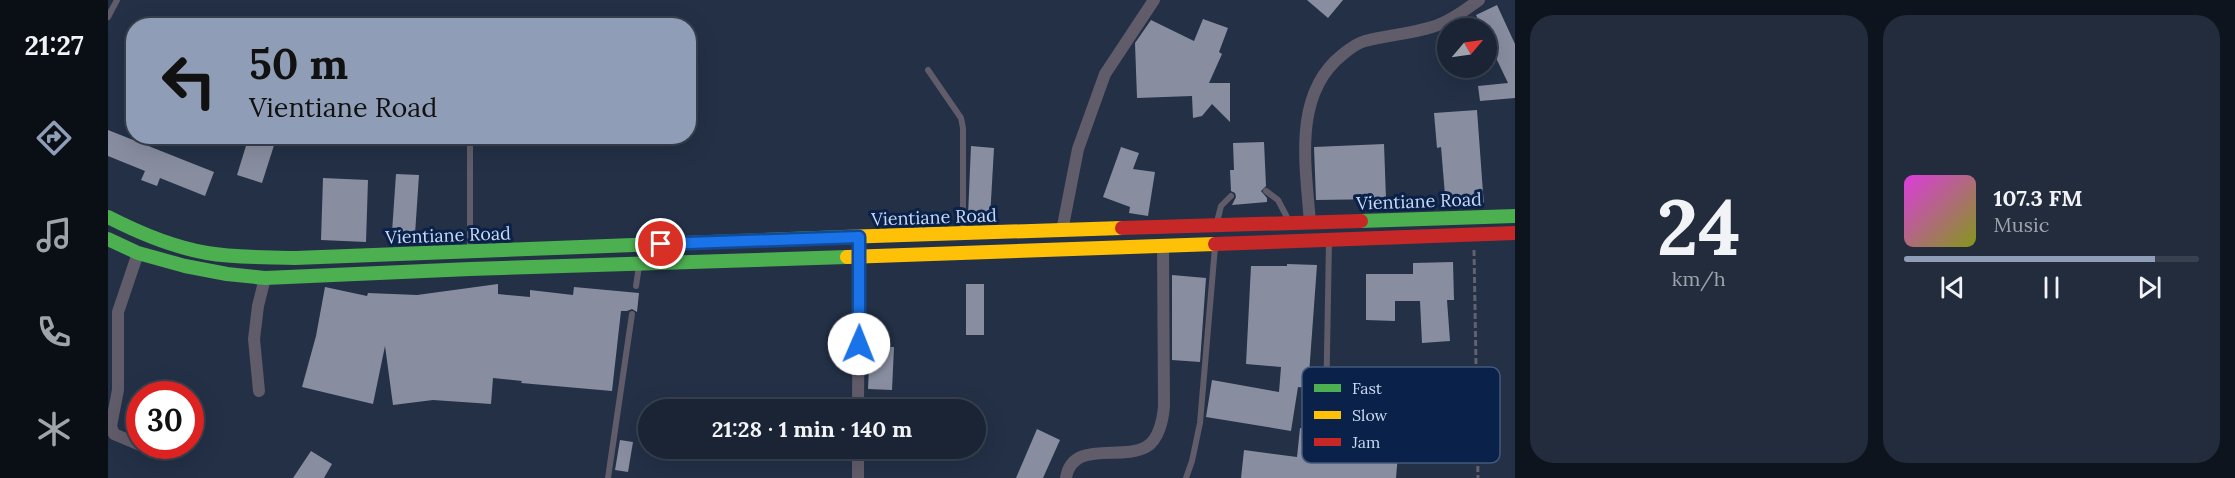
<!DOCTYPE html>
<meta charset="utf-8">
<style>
body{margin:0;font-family:Lora,serif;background:#232c3c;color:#f1f3f6;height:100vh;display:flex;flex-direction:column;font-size:22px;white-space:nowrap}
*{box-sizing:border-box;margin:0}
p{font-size:20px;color:#9fa4ac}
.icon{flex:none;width:33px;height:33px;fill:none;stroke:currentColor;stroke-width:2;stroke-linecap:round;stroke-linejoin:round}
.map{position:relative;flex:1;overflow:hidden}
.sheet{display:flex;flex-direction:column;gap:15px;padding:15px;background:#0e141d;width:720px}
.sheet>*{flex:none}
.guide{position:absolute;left:18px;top:18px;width:570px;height:126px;border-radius:24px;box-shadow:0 6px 24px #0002,0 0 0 2px #38414f;background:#8f9eb6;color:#111;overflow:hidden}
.needle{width:39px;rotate:61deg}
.buttons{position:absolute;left:1329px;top:18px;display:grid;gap:12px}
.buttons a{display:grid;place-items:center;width:60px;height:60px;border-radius:50%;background:#1a2434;box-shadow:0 6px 24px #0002,0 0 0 2px #38414f;font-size:30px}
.speed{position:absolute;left:18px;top:381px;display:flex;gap:12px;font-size:30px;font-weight:700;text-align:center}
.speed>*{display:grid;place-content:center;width:78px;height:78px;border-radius:50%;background:#1a2434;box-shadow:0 6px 24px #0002,0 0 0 2px #38414f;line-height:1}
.speed .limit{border:9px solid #d22;background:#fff;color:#111}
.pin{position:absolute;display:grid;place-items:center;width:51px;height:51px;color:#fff;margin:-26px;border:3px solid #fff;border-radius:50%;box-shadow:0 2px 6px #0007}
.me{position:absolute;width:66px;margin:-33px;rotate:1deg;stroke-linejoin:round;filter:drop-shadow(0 0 4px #0008)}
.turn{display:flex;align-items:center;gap:21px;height:126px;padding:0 24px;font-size:27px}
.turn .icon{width:78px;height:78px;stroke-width:2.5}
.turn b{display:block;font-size:42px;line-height:51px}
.sheet .card{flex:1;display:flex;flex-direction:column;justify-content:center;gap:9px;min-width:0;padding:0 21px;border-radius:24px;background:#232c3c}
.sheet .dial{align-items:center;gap:0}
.dial b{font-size:78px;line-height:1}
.song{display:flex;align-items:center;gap:18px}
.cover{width:72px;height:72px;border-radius:9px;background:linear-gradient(135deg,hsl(300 70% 55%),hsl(70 70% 35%))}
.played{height:6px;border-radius:3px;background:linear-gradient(90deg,#8f9eb6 85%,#38414f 85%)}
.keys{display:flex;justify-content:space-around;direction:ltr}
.sheet .tiles{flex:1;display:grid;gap:15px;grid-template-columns:repeat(2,1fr)}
.trip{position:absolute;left:530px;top:399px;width:348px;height:60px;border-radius:30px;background:#1a2434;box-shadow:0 6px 24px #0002,0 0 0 2px #38414f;font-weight:700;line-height:60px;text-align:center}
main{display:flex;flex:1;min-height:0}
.menu{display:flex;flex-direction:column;width:108px;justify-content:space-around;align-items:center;background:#0a0e15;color:#9fa4ac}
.menu .icon{width:42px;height:42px}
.menu .selected{color:#8f9eb6}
.menu b{font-size:27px;color:#f1f3f6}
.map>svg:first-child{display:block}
.building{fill:#888ea0}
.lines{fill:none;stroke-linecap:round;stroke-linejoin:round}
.path{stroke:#616170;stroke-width:3;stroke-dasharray:6 3;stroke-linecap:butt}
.lane{stroke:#615c6a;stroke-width:6}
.street{stroke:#615c6a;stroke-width:12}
.fast{stroke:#4caf50;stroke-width:14}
.slow{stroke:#ffc107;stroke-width:14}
.jam{stroke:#c62828;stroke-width:14}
.route-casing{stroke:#114b97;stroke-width:15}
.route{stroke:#1a73e8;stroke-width:10}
.labels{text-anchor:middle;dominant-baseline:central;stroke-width:6;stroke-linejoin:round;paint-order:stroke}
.street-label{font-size:18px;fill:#c9d9f3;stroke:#0a2149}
.key{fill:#0a2149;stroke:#43587c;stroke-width:1.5}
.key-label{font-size:16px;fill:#c9d9f3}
</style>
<main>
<nav class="menu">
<b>21:27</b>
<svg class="icon selected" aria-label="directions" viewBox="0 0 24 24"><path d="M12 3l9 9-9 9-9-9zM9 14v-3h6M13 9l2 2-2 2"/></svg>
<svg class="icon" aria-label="music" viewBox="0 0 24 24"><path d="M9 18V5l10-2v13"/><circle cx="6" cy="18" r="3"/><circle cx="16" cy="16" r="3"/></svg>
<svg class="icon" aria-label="phone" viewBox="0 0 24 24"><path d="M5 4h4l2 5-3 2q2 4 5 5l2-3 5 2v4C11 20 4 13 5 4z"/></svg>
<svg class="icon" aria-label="climate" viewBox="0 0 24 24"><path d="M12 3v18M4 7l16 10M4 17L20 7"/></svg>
</nav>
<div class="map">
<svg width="1407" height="478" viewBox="0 0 1407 478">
<rect width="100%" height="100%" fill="#233046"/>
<g class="building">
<polygon points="1199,0 1235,0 1220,18"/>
<polygon points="1389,5 1407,44 1407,98 1372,101 1370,86 1400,83 1378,37 1378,28 1374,28 1368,15"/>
<polygon points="1095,19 1120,28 1111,52 1114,54 1101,83 1122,83 1122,122 1104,104 1094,116 1085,118 1084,96 1029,98 1027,43 1043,20 1086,41"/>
<polygon points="1369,110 1376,206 1338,207 1333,147 1329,148 1326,113"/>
<polygon points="0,130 106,172 97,196 52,178 49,186 33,180 37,171 0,156"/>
<polygon points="141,136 159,136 168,139 154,183 129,175"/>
<polygon points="1156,142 1158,186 1153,191 1159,198 1159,202 1124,205 1128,197 1127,193 1123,191 1122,170 1126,170 1125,143"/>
<polygon points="1276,144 1278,199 1208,200 1206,147"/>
<polygon points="863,146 886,148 882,218 860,216"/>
<polygon points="1013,147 1031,153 1025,169 1047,172 1040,216 1021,213 1022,207 995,197"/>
<polygon points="288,174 311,175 307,234 284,232"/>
<polygon points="215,178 260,180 258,242 213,240"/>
<polygon points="1345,262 1346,300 1339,300 1342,341 1314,343 1312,301 1287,301 1287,321 1258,320 1258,274 1305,274 1305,263"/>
<polygon points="1179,264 1209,265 1200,388 1190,387 1183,431 1098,417 1104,380 1171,392 1173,367 1138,364 1143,266 1179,266"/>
<polygon points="1064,275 1098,278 1092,362 1064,360"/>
<polygon points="390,284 390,294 422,297 422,290 465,295 466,287 531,293 529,312 524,309 519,311 513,311 504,391 413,383 414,381 385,378 383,404 325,400 285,405 277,346 265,404 194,387 208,336 217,287 259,296 260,293 309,295"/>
<rect x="858" y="284" width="18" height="51"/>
<polygon points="762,346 786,347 784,390 760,389"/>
<polygon points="1192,428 1291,442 1288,478 1133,478 1136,450 1189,457"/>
<polygon points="929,429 952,440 935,478 908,478"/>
<polygon points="512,440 525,442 520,472 507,470"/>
<polygon points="203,451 224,464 216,478 185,478"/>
</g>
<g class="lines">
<polyline class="path" points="1366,250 1370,478"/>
<g class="lane">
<polyline points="0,17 9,0"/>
<polyline points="820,70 853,118 855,128 855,230"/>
<polyline points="362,141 362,249"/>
<polyline points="1158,191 1170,200 1181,221"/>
<polyline points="1109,222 1113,206 1123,196"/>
<polyline points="528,286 531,266"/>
<polyline points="1218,409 1221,241"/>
<polyline points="500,478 524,314"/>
<polyline points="1078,478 1084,461 1092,423 1107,247"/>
</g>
<g class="street">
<path d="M1202 223C1198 167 1184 95 1234 55 1240 50 1249 43 1257 41 1279 35 1302 34 1324 27 1341 22 1357 10 1371 0"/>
<polyline points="954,231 970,149 997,74 1046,0"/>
<polyline points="30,253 10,312 10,390 3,426 6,434 32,445"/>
<polyline points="151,391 146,339 150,306 157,278"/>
<polyline points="750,410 751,237"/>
<polyline points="750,478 750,448"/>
<path d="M958 478C964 439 1013 461 1038 447 1051 440 1055 419 1056 406L1055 245"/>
</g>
<g class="fast">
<path d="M0 217C31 233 64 247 99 253 128 258 158 257 187 258L735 237"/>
<polyline points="1253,221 1407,216"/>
<polyline points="0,239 30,253 77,266 119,274 157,278 362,269 739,257"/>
</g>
<g class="slow">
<polyline points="735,237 1014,228"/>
<polyline points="739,257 1107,244"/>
</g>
<g class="jam">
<polyline points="1014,228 1253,221"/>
<polyline points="1107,244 1407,233"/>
</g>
</g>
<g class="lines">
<g class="route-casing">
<polyline id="route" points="553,244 751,237 751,344"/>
</g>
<use href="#route" class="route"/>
</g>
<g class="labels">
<g class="street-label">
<text transform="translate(1311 201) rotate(-2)">Vientiane Road</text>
<text transform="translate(826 217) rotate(-2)">Vientiane Road</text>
<text transform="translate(340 235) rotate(-2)">Vientiane Road</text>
</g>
</g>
<rect x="1194" y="367" width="198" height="96" rx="9" class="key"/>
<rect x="1206" y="384" width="27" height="8" fill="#4caf50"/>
<rect x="1206" y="411" width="27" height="8" fill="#ffc107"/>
<rect x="1206" y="438" width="27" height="8" fill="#c62828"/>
<g class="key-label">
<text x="1244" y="394">Fast</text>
<text x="1244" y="421">Slow</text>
<text x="1244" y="448">Jam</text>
</g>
</svg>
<div class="buttons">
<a><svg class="needle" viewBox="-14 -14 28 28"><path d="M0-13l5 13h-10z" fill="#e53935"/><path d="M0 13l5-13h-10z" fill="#9fa4ac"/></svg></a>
</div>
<div class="speed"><div class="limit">30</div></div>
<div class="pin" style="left:553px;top:244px;background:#d93025"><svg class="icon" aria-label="arrive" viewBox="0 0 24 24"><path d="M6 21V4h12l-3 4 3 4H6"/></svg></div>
<svg class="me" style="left:751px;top:344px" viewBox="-20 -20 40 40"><circle r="19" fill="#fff"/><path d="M0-13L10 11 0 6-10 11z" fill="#1a73e8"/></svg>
<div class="trip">21:28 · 1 min · 140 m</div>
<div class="guide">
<div class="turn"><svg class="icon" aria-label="left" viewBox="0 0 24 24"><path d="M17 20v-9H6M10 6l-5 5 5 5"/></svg><div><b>50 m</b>Vientiane Road</div></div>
</div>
</div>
<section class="sheet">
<div class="tiles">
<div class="card dial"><b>24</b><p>km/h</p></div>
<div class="card">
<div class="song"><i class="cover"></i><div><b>107.3 FM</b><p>Music</p></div></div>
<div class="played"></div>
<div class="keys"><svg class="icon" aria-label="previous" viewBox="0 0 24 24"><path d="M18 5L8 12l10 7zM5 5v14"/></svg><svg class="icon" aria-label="pause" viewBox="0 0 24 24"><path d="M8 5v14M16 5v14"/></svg><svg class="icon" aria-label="next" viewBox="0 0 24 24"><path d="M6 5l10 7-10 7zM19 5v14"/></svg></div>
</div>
</div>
</section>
</main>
